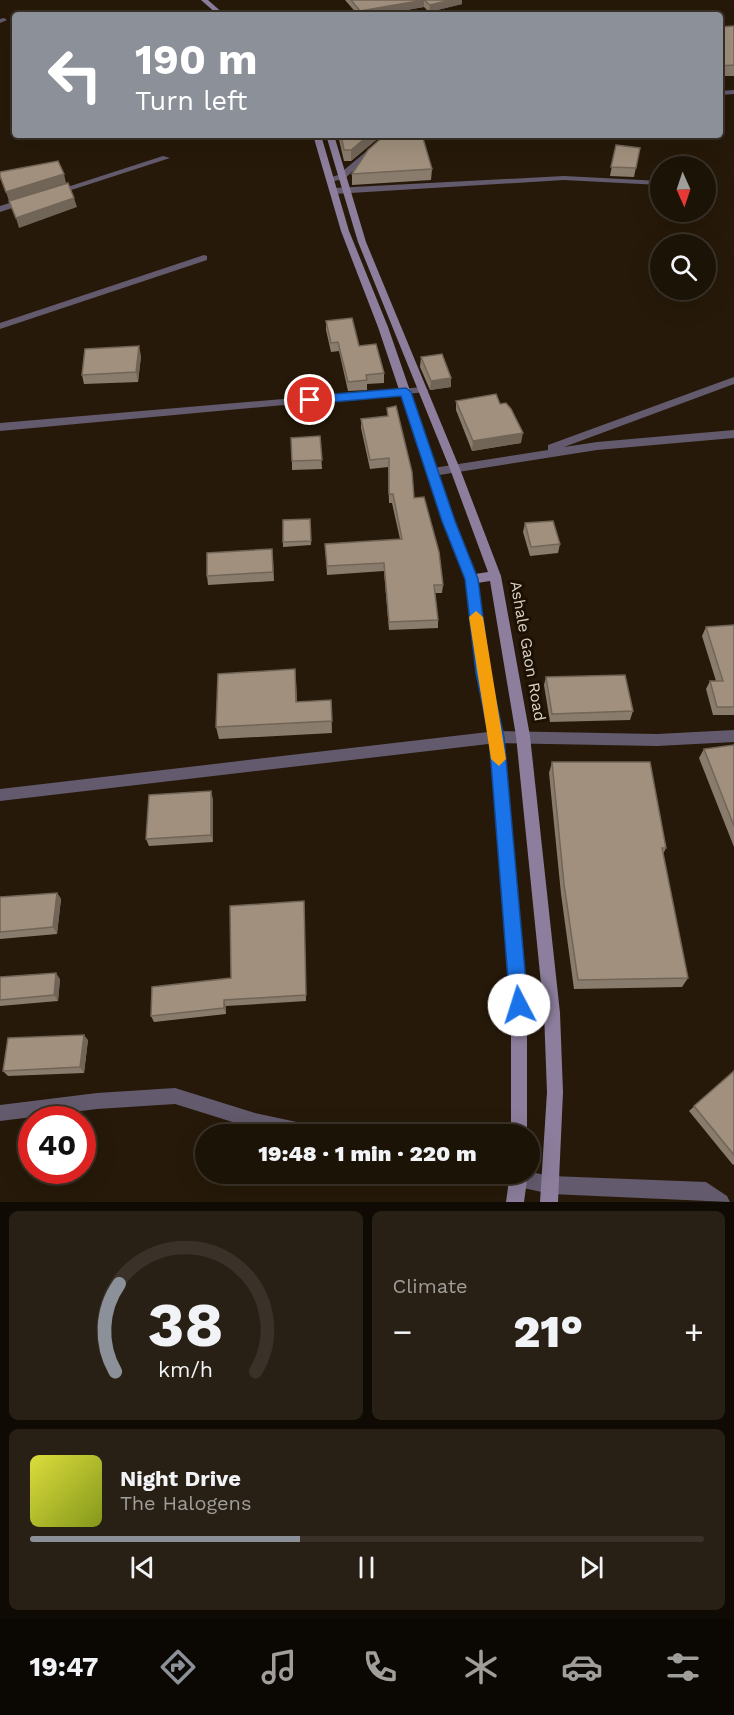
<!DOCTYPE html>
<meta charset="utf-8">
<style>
body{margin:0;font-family:"Work Sans",sans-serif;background:#292015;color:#f1f3f6;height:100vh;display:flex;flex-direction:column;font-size:22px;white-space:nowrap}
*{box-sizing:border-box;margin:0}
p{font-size:20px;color:#a09e9b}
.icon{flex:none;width:33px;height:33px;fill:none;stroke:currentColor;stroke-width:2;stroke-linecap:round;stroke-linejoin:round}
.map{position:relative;height:1202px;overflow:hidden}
.details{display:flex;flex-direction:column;gap:9px;padding:9px;background:#0f0a04;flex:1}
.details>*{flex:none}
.guide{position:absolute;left:12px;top:12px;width:711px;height:126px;border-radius:6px;box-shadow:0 6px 24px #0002,0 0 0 2px #3a3228;background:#8c9099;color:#fff;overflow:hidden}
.needle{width:39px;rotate:177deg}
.controls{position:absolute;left:650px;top:156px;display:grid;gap:12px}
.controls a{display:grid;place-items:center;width:66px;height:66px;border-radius:50%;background:#1c1307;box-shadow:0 6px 24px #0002,0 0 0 2px #3a3228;font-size:30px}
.speed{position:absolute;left:18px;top:1106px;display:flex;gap:12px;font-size:30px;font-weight:700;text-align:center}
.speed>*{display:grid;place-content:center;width:78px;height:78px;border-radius:50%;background:#1c1307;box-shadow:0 6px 24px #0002,0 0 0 2px #3a3228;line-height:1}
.speed .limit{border:9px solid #d22;background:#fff;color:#111}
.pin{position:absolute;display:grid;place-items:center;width:51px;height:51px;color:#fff;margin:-26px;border:3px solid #fff;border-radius:50%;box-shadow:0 2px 6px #0007}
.me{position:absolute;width:66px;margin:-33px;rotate:355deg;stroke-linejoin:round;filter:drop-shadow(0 0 4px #0008)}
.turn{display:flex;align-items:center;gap:21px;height:126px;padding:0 24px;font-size:27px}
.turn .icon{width:78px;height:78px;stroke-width:2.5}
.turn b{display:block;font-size:42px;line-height:51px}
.big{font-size:45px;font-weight:800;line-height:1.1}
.details .tile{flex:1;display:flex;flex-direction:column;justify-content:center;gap:9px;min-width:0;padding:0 21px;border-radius:9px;background:#292015}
.details .dial{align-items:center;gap:0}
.dial svg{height:156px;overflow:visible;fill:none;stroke:#3a3228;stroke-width:7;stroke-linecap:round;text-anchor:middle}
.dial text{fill:#f1f3f6;stroke:none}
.song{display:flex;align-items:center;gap:18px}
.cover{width:72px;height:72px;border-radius:9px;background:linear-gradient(135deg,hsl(60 70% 55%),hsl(70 70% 35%))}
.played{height:6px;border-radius:3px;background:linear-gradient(90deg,#8c9099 40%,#3a3228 40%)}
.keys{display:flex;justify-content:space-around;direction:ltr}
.heat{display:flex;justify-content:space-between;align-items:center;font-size:33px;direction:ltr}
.details .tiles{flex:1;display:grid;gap:9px;grid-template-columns:1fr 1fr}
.tile:last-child{grid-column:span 2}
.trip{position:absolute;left:195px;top:1124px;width:345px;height:60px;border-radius:30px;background:#1c1307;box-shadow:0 6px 24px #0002,0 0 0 2px #3a3228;font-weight:800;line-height:60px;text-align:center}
.dock{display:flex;height:96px;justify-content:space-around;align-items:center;background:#0b0803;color:#a09e9b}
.dock .icon{width:42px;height:42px}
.dock .active{color:#8c9099}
.dock b{font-size:27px;color:#f1f3f6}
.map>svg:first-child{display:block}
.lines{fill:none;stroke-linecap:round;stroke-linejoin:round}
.street{fill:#635a6d;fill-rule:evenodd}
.secondary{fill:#8c7e9c;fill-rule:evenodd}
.wall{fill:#8a7c6c}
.shaded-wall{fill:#716558}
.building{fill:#a1907d;stroke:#716558;stroke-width:1.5}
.route{fill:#1a73e8;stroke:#114b97;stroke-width:1.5}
.slow{fill:#f59e0b}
.labels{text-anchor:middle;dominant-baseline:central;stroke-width:6;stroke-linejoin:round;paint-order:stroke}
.street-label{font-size:16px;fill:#d9d0c6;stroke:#1c1002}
</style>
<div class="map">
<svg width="734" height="1202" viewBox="0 0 734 1202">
<rect width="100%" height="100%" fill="#261909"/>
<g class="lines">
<g class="street">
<polygon points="0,19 4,18 7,20 0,23"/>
<polygon points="734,90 734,94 720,95 720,91"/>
<polygon points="386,135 395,135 344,179 329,182 329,178 338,175"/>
<polygon points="163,156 170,158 59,194 52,192"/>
<polygon points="564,176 660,181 660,185 564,180 334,194 330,191 334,188"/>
<polygon points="25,198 29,201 28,203 0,212 0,206"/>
<polygon points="204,255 207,256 207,260 0,329 0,323"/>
<polygon points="734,377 734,384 564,447 597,442 734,430 734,438 597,450 433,476 428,472 433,468 548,450 548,445"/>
<polygon points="423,387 428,390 427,392 0,431 0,423"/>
<polygon points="734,730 734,742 657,746 497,743 0,801 0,789 497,731 657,734"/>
<polygon points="175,1088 255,1113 315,1126 321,1128 323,1134 277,1134 255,1129 175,1104 97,1109 0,1121 0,1105 97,1093"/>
<polygon points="530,1172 551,1176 706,1182 727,1196 730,1202 551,1194 495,1182 489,1179 486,1173"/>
</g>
<g class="secondary">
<polygon points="201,0 208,0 225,15 218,15"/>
<polygon points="313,135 321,135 349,231 388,327 455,521 475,574 488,572 450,469 358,242 326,135 334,135 366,242 460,469 501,576 530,736 560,1013 563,1092 558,1202 540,1202 547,1092 544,1013 516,736 490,581 477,583 489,673 504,737 527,1005 527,1134 511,1134 511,1005 490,737 477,673 465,579 443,521 378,327 341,231"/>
<polygon points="510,1173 528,1173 524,1202 506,1202"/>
</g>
</g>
<g class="wall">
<polygon points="345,0 464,0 462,0 462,4 429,12 424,7 378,15 358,15"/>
<polygon points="734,26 734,76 720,76 720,27"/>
<polygon points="338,135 382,135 351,161 344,161"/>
<polygon points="616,145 640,148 634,177 610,176"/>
<polygon points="432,169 431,180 352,185 352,174"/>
<polygon points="326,321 359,346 384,373 384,383 367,384 367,390 348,391 339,351 331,352 326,330"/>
<polygon points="141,356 138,382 84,384 82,375"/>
<polygon points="421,357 451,387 430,390 420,367"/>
<polygon points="456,401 500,404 521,443 472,451 456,410"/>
<polygon points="387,417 443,585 442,593 435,593 438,620 438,628 389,630 384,571 327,575 325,544 400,539 392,503 389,503 388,467 370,469 361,428 361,419"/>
<polygon points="320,436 322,469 292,470 292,461"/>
<polygon points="310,519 311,545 283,547 283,520"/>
<polygon points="525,523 560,544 558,553 530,556 523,532"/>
<polygon points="273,558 274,581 208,585 207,576"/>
<polygon points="734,625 734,715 713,715 706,689 710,681 716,681 702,636 706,627"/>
<polygon points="546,677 633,711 630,720 550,722 544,685"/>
<polygon points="296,682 297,702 331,700 332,733 219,739 216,727"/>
<polygon points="734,745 734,847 699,758 704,749"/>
<polygon points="552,762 666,848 663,854 688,978 682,987 574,989 561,894 549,773"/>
<polygon points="213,799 213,842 149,846 146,839"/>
<polygon points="57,893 61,899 57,934 0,939 0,897"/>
<polygon points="304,907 306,1001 226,1006 226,1014 154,1022 151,1016 231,978"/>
<polygon points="0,977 60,979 58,1001 0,1006"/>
<polygon points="88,1040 84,1073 8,1076 3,1071"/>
<polygon points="734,1071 734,1164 733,1165 689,1111"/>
</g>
<g class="shaded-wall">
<polygon points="424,0 424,7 378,15 360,15 360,11"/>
<polygon points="451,0 464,0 462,0 462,4 429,12 430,5"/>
<polygon points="369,135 382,135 351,161 351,150"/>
<polygon points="64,174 66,183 9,201 6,192"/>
<polygon points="74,198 77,207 19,228 16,218"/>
<polygon points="139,346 141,356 138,382 136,372"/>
<polygon points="451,378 451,387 430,390 431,381"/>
<polygon points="523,433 521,443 472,451 473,441"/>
<polygon points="295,669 296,682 297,714 296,702"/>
<polygon points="211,791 213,799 213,842 211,835"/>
<polygon points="57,893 61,899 57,934 53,927"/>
<polygon points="56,973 60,979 58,1001 54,995"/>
<polygon points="224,1000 226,1006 226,1014 224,1008"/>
<polygon points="84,1035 88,1040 84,1073 80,1067"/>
</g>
<g class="building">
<polygon points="351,0 451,0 430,5 424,0 360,11"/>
<polygon points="734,26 734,65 720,66 720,27"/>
<polygon points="341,135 369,135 351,150 344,150"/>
<polygon points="385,135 422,135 432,169 352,174 368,150"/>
<polygon points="616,145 640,148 636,168 611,167"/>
<polygon points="58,161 64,174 6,192 0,176 0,172"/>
<polygon points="68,183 74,198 16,218 9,201"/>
<polygon points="352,318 359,346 376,344 384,373 366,375 367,380 348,382 338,342 331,343 326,321"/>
<polygon points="139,346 136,372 82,375 85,349"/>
<polygon points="442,354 451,378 431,381 421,357"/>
<polygon points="496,394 500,404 506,403 511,409 523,433 473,441 456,401"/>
<polygon points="396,406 412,472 414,498 424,497 439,552 443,585 434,585 438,620 389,622 384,563 327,566 325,544 402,539 393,494 389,494 389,458 370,460 361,419 388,416 387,408"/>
<polygon points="320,436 322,460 292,461 291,438"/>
<polygon points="310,519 311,541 283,542 283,520"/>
<polygon points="553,521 560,544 531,547 525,523"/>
<polygon points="272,549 273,572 207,576 207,553"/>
<polygon points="734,625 734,707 717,707 710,681 723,681 706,627"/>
<polygon points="295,669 296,702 331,700 332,721 216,727 218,674"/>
<polygon points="625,675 633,711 552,714 546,677"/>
<polygon points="734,745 734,826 704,749"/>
<polygon points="552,762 650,762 666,848 662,848 688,978 578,980 564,884"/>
<polygon points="211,791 211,835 146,839 149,795"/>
<polygon points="57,893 53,927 0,932 0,897"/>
<polygon points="304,901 306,995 224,1000 224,1008 151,1016 152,987 231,978 230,906"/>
<polygon points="56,973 54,995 0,1000 0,977"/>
<polygon points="84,1035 80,1067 3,1071 8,1038"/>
<polygon points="734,1071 734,1155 694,1106"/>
</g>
<polygon class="route" points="406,388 411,392 455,521 478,579 490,673 504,737 528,1005 525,1011 519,1014 513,1011 510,1005 489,737 476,673 465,579 442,521 401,396 310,404 304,400 310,396"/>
<polygon class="slow" points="476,611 483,617 506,759 499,766 491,759 469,617"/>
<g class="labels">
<g class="street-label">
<text transform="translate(528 651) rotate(80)">Ashale Gaon Road</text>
</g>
</g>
</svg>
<div class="controls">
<a><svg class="needle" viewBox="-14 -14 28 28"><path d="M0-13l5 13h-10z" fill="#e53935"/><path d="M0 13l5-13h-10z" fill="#a09e9b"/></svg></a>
<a><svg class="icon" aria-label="search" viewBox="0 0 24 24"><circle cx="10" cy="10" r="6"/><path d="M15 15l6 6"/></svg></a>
</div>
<div class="speed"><div class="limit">40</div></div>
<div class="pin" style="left:310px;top:400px;background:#d93025"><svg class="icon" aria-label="arrive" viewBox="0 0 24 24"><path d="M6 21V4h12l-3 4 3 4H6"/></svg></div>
<svg class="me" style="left:519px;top:1005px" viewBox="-20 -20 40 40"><circle r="19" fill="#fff"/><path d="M0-13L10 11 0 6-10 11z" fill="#1a73e8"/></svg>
<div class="trip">19:48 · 1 min · 220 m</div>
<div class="guide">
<div class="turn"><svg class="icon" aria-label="left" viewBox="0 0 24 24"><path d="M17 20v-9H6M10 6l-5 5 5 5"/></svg><div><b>190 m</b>Turn left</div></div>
</div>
</div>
<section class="details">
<div class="tiles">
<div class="tile dial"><svg viewBox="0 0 100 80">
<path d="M14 69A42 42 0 1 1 86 69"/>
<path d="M14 69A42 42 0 0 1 16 24" stroke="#8c9099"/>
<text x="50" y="56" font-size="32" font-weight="700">38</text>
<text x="50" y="72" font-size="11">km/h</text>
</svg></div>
<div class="tile"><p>Climate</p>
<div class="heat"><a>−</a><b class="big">21°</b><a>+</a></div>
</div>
<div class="tile">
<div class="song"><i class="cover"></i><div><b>Night Drive</b><p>The Halogens</p></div></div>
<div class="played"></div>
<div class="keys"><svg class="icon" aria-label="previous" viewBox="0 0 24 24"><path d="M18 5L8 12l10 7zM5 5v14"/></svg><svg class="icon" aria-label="pause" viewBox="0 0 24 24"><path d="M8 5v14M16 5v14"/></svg><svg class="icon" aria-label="next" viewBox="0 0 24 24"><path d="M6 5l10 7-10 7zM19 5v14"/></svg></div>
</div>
</div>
</section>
<nav class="dock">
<b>19:47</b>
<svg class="icon active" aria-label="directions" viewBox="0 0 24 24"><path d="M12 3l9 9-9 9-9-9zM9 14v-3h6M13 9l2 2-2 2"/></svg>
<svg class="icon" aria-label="music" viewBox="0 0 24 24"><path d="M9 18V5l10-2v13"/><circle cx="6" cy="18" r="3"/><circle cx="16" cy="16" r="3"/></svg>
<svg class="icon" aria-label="phone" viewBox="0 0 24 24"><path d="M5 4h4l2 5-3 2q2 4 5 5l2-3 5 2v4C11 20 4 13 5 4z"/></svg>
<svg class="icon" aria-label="climate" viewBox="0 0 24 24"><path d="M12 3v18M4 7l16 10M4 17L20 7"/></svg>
<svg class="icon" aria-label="car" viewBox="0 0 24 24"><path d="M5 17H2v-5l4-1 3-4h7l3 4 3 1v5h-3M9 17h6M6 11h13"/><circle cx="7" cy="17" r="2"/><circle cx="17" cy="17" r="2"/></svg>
<svg class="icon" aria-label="filters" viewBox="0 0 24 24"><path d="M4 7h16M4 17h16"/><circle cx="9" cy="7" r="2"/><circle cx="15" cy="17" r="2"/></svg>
</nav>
